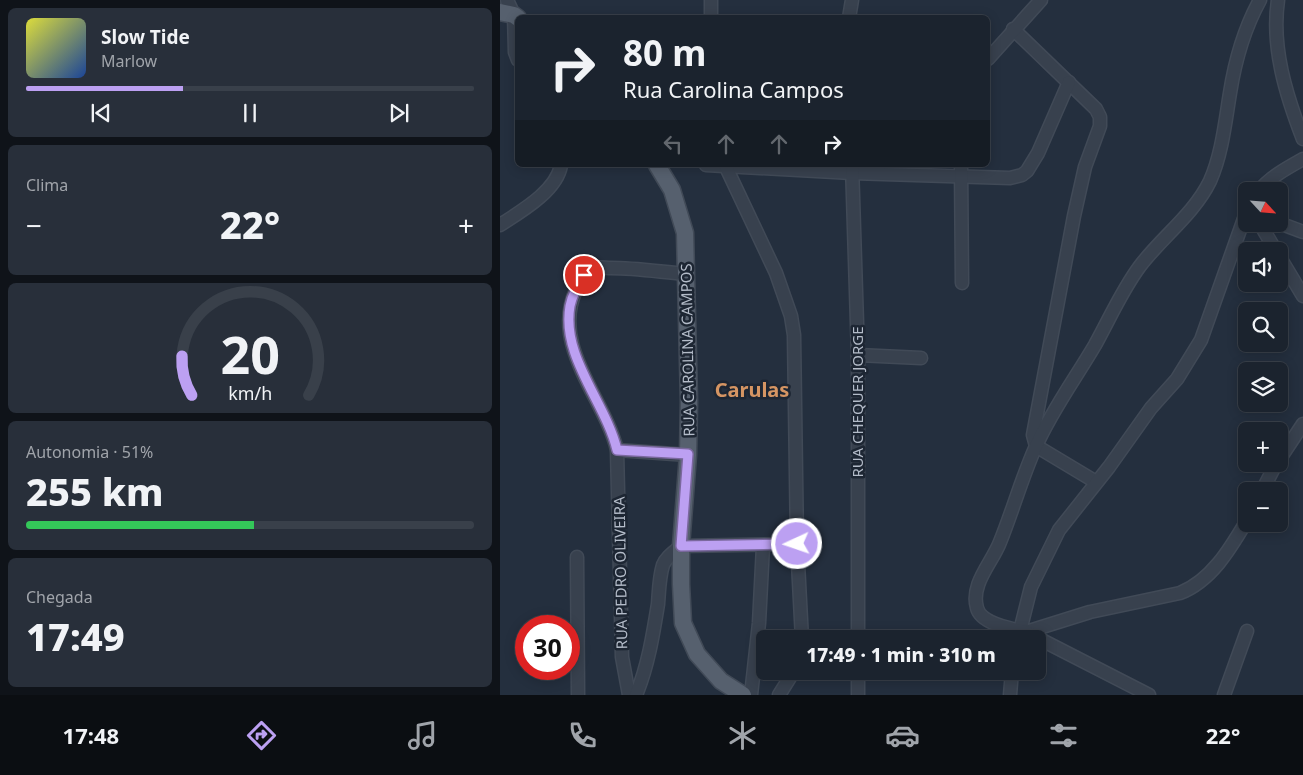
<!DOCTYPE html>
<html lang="pt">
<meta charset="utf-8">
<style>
body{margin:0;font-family:"Noto Sans",sans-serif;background:#282f3a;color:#f1f3f6;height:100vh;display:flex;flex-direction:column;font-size:19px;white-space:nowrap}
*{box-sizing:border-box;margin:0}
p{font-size:16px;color:#a0a4aa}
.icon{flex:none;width:28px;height:28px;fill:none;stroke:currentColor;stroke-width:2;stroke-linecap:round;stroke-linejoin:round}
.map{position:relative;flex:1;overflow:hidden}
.drawer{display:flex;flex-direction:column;gap:8px;padding:8px;background:#0f1319;width:500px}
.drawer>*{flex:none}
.guide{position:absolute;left:15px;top:15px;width:475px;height:152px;border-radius:8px;box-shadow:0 2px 12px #0003,0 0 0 1px #39404a;background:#1b232e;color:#f1f3f6;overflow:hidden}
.needle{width:32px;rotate:116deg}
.controls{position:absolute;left:738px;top:182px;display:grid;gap:10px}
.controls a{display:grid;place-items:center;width:50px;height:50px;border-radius:8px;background:#1b232e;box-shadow:0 2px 12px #0003,0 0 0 1px #39404a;font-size:25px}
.speed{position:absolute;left:15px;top:615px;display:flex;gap:10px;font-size:25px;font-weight:700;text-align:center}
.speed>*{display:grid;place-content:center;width:65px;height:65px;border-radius:50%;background:#1b232e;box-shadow:0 2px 12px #0003,0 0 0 1px #39404a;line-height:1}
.speed .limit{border:8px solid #d22;background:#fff;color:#111}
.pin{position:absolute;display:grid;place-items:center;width:42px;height:42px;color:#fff;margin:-21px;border:2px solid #fff;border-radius:50%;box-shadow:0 1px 5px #0007}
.me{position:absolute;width:55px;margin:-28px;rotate:267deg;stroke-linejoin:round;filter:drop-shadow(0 0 4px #0008)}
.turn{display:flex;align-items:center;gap:18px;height:105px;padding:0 25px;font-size:22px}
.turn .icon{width:65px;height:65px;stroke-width:2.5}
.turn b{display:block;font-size:35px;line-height:42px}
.lanes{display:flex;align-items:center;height:48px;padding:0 25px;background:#0003;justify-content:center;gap:25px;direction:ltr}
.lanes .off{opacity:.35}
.big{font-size:38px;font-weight:800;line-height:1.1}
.drawer .tile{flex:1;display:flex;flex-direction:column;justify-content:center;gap:8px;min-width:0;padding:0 18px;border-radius:8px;background:#282f3a}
.drawer .dial{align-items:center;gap:0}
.dial svg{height:130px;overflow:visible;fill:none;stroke:#39404a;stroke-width:7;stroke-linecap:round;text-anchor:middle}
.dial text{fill:#f1f3f6;stroke:none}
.song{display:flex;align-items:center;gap:15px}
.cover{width:60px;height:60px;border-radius:8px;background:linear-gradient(135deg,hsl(60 70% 55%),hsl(220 70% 35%))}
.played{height:5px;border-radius:2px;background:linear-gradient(90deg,#bca0f2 35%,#39404a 35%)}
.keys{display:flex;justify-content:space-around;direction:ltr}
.heat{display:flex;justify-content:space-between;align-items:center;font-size:28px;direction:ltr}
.charge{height:8px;border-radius:4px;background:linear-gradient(90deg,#34c759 51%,#39404a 0)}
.trip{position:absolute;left:256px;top:630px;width:290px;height:50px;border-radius:8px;background:#1b232e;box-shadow:0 2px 12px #0003,0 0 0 1px #39404a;font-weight:800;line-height:50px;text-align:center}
.tab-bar{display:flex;height:80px;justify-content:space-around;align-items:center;background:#0b0e12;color:#a0a4aa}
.tab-bar .icon{width:35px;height:35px}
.tab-bar .active{color:#bca0f2}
.tab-bar b{font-size:22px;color:#f1f3f6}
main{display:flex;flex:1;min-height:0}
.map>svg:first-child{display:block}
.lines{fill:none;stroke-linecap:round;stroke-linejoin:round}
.minor-casing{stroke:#414a57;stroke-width:15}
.major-casing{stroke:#414a57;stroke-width:19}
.minor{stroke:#38414e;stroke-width:12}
.major{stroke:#56606e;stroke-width:16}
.route-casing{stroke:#7a689d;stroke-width:12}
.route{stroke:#bca0f2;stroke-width:9}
.labels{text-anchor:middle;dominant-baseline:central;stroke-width:5;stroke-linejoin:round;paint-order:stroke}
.street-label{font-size:15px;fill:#b4bcc9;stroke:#1d2633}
.district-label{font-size:20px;font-weight:bold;fill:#d59563;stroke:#1d2633}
</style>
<main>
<section class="drawer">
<div class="tile">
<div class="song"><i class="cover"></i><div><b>Slow Tide</b><p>Marlow</p></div></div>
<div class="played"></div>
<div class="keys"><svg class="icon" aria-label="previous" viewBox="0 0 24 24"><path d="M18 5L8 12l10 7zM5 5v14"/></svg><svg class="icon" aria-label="pause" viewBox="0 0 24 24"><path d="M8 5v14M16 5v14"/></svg><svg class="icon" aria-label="next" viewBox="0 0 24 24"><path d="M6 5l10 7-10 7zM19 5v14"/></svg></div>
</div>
<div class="tile"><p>Clima</p>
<div class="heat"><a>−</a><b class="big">22°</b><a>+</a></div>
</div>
<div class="tile dial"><svg viewBox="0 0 100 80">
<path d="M14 69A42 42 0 1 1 86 69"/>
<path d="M14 69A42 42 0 0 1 8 45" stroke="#bca0f2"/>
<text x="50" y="56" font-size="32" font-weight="700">20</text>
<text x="50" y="72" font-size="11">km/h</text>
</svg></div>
<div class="tile"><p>Autonomia · 51%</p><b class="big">255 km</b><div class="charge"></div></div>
<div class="tile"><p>Chegada</p><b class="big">17:49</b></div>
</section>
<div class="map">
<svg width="803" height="695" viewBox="0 0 803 695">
<rect width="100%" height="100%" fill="#242f3e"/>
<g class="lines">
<g class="minor-casing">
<g id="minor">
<polyline points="7,0 14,15 15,52 18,60"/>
<polyline points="211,0 211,18"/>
<path d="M778 0C771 47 786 95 803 139"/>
<polyline points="349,18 352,0"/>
<polyline points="513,29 596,109 600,117 600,126 585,167 574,216 533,435 536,446 596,482"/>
<polyline points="488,59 541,0"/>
<polyline points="206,165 352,173 510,178 522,175 527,171 538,153 569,82"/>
<polyline points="225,165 276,273 291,316 294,335 297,544 302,639"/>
<polyline points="352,165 358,355 358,639"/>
<polyline points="461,165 462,283"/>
<path d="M759 191C770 177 787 168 803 159"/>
<polyline points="779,223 803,232"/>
<polyline points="760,224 776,251"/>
<path d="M0 225C20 212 57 191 61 165"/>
<polyline points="779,256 803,296"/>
<polyline points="358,355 421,358"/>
<polyline points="117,450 188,455"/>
<polyline points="779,460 803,424"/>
<polyline points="762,491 776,464"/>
<polyline points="77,557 78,695"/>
<path d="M526 632 590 612 680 593C711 581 730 549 746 522"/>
<polyline points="518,639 531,587 559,530 609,467 651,408 677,379 701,340 746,213"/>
<path d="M129 695 122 657 117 450C105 399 50 346 76 290 80 281 85 271 96 268 100 267 106 268 111 268 136 268 161 272 187 274"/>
<path d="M136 695C148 666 153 635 158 604 159 592 159 578 163 565 166 557 174 552 181 546L297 544"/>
<polyline points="251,695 259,623 263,546"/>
<polyline points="279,695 294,671"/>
<polyline points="358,695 358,671"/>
<polyline points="510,695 512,671"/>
<path d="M649 695 526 632C512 629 481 624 477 608 470 584 492 563 500 542 513 510 522 477 536 446 552 410 575 379 595 345 610 318 622 290 640 266 662 237 694 214 710 181 722 154 725 123 730 93 735 61 744 29 760 0"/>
<polyline points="724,695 747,631"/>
</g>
</g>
<g class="major-casing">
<g id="major">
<polyline points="0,12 14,15 18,18"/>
<polyline points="157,165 172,190 185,233 189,402 188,455 181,546 181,584 183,623 197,654 221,681 243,695"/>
</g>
</g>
<use href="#minor" class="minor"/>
<use href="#major" class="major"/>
</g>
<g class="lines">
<g class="route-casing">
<path id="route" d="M84 275C78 285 72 295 70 306 61 357 106 403 117 450L188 454 181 546 297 544"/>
</g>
<use href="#route" class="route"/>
</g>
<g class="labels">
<g class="street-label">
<text transform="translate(187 350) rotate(-91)">RUA CAROLINA CAMPOS</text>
<text transform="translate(357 402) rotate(-90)">RUA CHEQUER JORGE</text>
<text transform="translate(120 573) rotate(-91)">RUA PEDRO OLIVEIRA</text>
</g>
<g class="district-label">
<text x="252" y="389">Carulas</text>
</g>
</g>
</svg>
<div class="controls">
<a><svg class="needle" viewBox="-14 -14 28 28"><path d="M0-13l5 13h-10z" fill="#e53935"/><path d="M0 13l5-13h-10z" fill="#a0a4aa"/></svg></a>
<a><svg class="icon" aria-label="sound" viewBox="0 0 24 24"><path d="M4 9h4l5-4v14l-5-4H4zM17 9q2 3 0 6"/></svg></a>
<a><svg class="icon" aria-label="search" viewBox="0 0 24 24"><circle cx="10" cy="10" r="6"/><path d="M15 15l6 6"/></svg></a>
<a><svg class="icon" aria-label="layers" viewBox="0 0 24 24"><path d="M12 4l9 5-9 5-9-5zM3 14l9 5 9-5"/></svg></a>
<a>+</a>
<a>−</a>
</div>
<div class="speed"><div class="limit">30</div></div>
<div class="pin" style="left:84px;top:275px;background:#d93025"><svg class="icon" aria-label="arrive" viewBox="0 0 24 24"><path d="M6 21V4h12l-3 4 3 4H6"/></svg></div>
<svg class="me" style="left:297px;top:544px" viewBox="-20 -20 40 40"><circle r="17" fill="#bca0f2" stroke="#fff" stroke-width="3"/><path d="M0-11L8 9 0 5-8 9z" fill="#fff"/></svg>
<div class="trip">17:49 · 1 min · 310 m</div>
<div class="guide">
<div class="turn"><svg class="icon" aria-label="right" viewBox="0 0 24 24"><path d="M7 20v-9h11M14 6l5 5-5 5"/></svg><div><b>80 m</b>Rua Carolina Campos</div></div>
<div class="lanes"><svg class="icon off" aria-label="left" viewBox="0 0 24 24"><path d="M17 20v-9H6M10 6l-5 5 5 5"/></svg><svg class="icon off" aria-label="ahead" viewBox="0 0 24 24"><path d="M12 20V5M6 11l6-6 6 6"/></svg><svg class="icon off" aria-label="ahead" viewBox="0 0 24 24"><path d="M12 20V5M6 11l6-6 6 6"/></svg><svg class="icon" aria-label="right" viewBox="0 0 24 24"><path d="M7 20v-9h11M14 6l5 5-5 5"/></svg></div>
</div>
</div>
</main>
<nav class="tab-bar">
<b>17:48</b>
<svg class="icon active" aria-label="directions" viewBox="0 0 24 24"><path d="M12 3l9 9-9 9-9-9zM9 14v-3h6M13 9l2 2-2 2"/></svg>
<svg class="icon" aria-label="music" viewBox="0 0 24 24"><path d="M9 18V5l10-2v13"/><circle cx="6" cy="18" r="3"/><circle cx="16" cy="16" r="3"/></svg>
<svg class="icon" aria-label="phone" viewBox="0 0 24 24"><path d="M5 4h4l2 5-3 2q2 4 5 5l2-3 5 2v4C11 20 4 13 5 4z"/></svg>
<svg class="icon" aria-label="climate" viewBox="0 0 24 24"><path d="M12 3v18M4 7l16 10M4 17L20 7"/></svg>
<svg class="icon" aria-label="car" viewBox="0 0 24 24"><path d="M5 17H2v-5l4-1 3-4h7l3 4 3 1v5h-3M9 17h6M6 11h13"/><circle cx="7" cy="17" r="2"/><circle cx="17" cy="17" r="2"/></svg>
<svg class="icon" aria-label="filters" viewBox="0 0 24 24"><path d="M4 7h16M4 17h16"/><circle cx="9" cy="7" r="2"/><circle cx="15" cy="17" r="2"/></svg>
<b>22°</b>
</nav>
